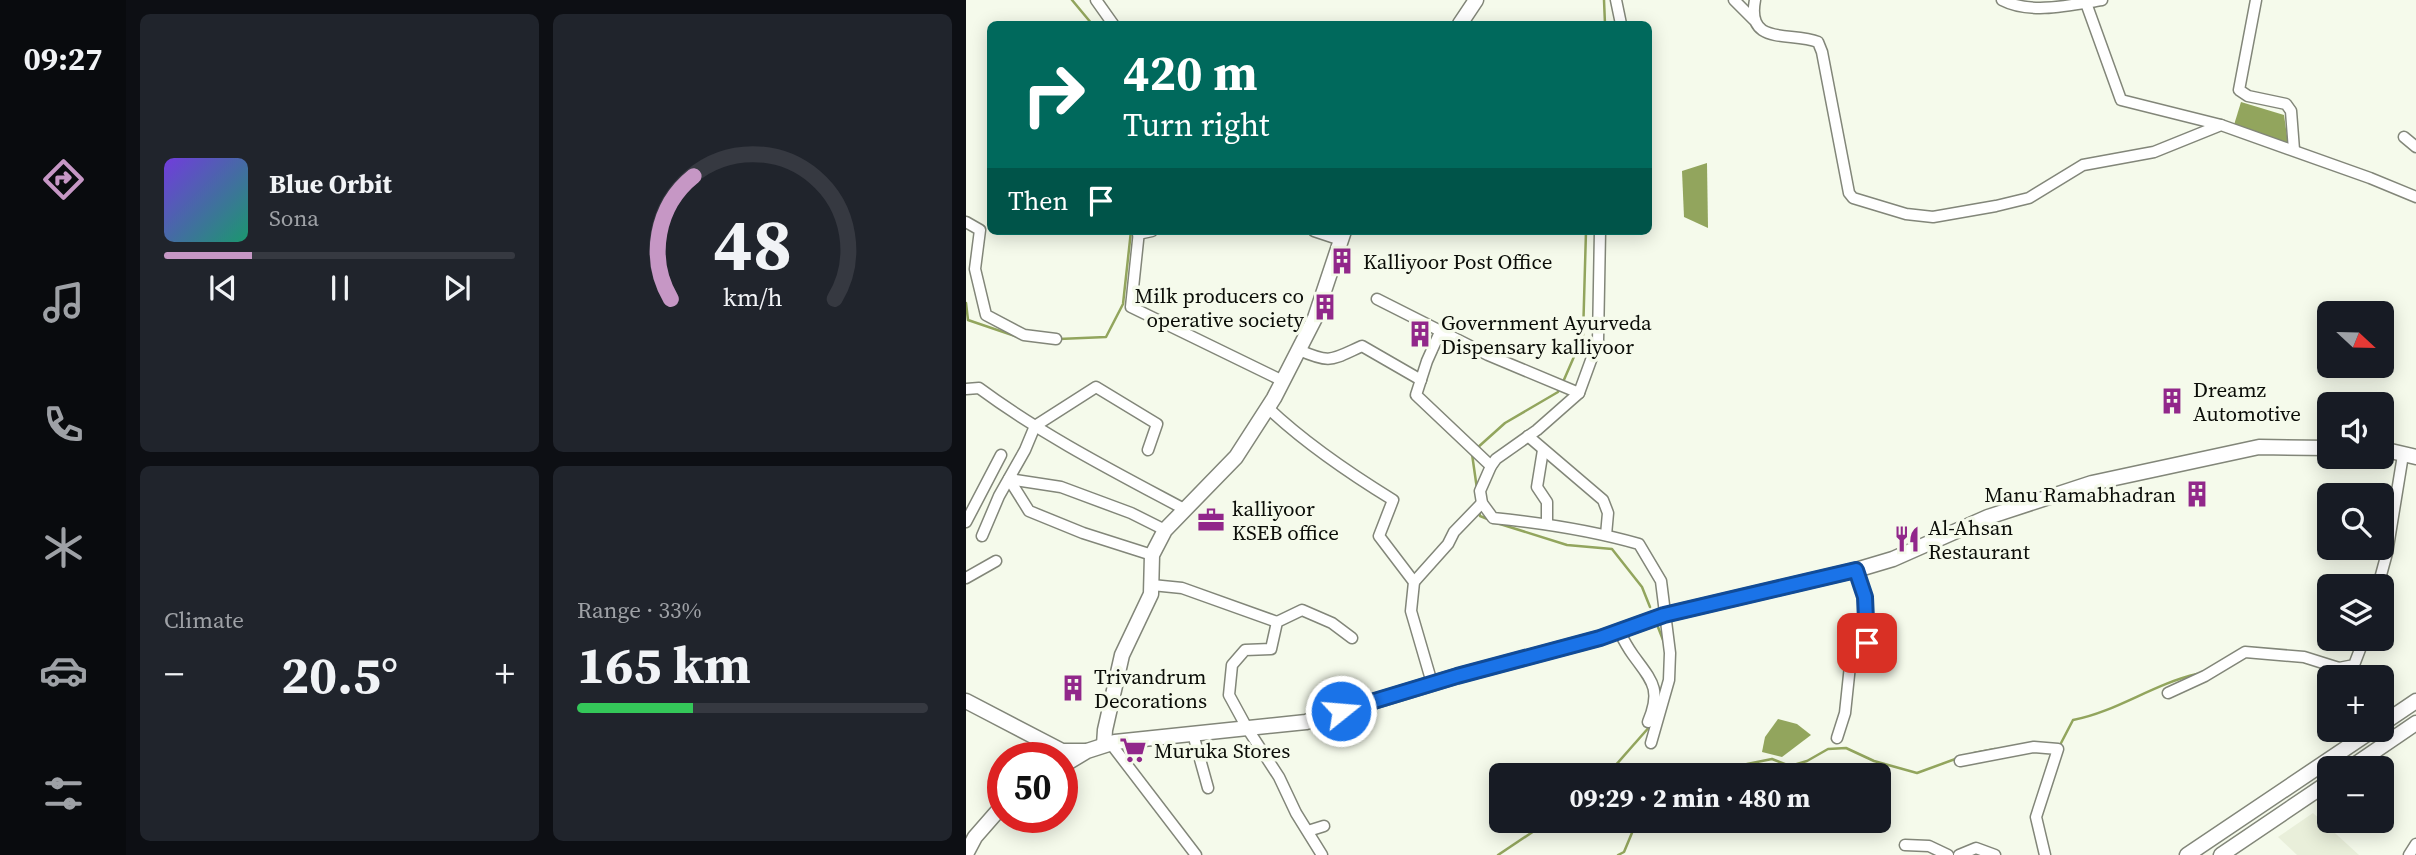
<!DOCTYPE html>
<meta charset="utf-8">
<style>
body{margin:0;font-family:"Source Serif 4",serif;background:#20242c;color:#f1f3f6;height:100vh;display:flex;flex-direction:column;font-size:26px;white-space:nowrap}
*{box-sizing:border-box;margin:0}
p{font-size:23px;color:#9ea1a6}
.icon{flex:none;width:38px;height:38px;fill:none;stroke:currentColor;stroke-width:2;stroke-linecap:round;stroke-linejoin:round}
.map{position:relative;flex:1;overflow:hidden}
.panel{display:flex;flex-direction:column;gap:14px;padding:14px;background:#0d0f14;width:840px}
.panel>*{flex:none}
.hud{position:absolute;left:21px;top:21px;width:665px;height:214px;border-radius:10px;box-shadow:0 4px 18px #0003;background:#00695c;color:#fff;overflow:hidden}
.needle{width:46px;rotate:112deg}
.buttons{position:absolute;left:1351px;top:301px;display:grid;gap:14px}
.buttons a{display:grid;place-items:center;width:77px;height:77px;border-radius:10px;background:#171b24;box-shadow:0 4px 18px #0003;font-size:35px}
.speed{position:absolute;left:21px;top:742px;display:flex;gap:14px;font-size:35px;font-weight:700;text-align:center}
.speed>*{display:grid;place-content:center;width:91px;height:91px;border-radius:50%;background:#171b24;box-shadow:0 4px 18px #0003;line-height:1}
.speed .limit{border:10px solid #d22;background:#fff;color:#111}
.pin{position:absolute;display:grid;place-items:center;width:60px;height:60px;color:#fff;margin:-30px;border-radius:14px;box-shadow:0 4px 10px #0006}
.me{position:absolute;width:77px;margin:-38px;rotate:73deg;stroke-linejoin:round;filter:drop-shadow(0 0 5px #0008)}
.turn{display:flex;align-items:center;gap:24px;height:147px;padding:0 21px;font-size:32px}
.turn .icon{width:91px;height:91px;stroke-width:2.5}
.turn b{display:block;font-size:49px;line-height:60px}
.then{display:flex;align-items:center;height:66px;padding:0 21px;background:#0003;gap:14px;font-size:26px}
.big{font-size:52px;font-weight:700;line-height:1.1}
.panel .card{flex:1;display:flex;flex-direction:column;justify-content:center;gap:10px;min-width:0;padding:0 24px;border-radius:10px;background:#20242c}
.panel .dial{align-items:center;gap:0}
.dial svg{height:182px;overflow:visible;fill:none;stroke:#363941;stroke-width:7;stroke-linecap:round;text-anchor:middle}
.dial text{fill:#f1f3f6;stroke:none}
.song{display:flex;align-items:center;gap:21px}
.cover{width:84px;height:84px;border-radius:10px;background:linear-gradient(135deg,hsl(260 70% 55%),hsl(160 70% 35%))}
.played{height:7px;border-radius:4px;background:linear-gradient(90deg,#c697c5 25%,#363941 25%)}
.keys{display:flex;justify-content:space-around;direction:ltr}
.heat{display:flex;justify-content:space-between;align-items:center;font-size:38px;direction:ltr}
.charge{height:10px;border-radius:5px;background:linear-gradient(90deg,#34c759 33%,#363941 0)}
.panel .tiles{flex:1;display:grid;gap:14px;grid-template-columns:repeat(2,1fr)}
.trip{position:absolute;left:523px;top:763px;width:402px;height:70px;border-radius:10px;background:#171b24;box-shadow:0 4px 18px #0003;font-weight:700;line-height:70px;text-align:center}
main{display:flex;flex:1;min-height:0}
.tab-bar{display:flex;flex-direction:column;width:126px;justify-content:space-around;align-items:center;background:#090b0e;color:#9ea1a6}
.tab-bar .icon{width:49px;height:49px}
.tab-bar .on{color:#c697c5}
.tab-bar b{font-size:32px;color:#f1f3f6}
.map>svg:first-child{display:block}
.built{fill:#e9efda}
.water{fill:#92a55d}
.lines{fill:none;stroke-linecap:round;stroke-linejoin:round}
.stream{stroke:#92a55d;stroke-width:2.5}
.minor-casing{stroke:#828679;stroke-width:13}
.major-casing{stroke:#828679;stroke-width:17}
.minor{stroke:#fff;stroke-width:10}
.major{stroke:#fff;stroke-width:14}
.route-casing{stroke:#114b97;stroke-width:18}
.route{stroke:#1a73e8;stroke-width:12}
.labels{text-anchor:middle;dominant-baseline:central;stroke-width:7;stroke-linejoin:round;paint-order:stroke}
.poi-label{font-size:21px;fill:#0b0d08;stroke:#f5faeb;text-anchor:start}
</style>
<main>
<nav class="tab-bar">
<b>09:27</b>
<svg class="icon on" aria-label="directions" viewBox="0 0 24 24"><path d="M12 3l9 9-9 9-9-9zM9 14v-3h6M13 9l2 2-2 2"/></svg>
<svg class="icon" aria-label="music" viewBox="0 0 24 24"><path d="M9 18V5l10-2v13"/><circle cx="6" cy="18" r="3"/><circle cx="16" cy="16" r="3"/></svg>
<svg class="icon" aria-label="phone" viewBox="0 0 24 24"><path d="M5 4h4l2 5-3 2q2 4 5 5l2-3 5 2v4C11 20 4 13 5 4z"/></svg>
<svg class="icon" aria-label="climate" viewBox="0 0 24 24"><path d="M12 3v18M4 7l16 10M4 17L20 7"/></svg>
<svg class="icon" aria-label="car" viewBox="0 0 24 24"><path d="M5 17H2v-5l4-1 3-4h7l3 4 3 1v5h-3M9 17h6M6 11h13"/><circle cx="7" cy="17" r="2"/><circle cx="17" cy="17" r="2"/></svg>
<svg class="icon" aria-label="filters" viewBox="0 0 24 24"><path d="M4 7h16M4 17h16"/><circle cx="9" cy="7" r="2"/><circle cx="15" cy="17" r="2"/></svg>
</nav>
<section class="panel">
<div class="tiles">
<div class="card">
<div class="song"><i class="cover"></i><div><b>Blue Orbit</b><p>Sona</p></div></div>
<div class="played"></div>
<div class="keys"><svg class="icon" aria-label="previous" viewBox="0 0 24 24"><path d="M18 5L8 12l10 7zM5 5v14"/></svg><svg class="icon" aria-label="pause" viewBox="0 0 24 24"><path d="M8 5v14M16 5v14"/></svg><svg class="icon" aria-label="next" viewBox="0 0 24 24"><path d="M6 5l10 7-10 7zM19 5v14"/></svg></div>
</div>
<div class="card dial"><svg viewBox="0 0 100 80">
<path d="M14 69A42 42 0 1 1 86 69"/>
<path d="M14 69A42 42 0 0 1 24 15" stroke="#c697c5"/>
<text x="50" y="56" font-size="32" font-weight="700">48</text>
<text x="50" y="72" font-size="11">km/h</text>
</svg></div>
<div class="card"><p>Climate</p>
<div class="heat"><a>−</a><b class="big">20.5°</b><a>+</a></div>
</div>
<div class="card"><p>Range · 33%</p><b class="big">165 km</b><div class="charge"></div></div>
</div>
</section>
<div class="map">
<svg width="1450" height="855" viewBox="0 0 1450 855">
<rect width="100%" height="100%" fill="#f5faeb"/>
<polygon class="built" points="1347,813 1393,855 1331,855 1312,837"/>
<g class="water">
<polygon points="1275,102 1318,115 1322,143 1268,125"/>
<polygon points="741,163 742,228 718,217 716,171"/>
<polygon points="812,719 831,724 845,735 816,757 796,752 799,737"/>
</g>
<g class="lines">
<g class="stream">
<polyline points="106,0 126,24"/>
<polyline points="638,0 639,24"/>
<polyline points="0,303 2,320 52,337"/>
<polyline points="93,339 140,337 157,304 165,231"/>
<polyline points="597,382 617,336 620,231"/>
<polyline points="510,449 539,423 592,392 594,388"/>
<polyline points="506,454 511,489"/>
<polyline points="513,510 514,516 524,520"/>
<polyline points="534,524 601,545 646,549 676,587 684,607"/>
<polyline points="690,622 699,645"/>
<path d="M1094 745 1107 720C1150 712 1187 684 1231 674"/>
<polyline points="1008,753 1029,749"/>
<polyline points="641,775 685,725"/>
<polyline points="770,775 781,764 806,759 824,766 841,761 862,749 880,748 908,761 951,773 992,758"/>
<polyline points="532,855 583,821"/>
<polyline points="652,855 658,852 668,828 693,821"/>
</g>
<g class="minor-casing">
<g id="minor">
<polyline points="130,0 147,24"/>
<polyline points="650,0 655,24"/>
<polyline points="768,0 788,20"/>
<path d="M789 0C780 47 825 31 852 42L856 52 883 193 887 198 940 214 967 217 1030 206 1063 198 1117 165 1188 152 1255 125 1404 178 1450 197"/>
<path d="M1036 0C1065 15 1105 5 1136 0"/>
<polyline points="1290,0 1273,90 1282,96 1320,104 1325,111 1328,150"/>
<polyline points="1120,3 1155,100 1255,125"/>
<polyline points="1438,137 1450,147"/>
<polyline points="0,222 14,230 9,269 20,315 58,335 90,339"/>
<polyline points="173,231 165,307 317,381"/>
<polyline points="348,231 375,240"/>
<path d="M634 231 632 341 613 393 571 430 530 459 525 466 514 491 516 503 527 518C577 523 624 530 673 544L695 581 704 653 703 680 685 743"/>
<polyline points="172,234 186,231"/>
<polyline points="411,299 522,355 613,393"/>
<polyline points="474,332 461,361 450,395 525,466"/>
<path d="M333 350C365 364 365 360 396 346L455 380"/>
<path d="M0 389 13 388C78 436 149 472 220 510"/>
<path d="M302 408C340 444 383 473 427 500L413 536 448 582 445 611 466 683"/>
<polyline points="562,436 637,500 642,513 640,535"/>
<polyline points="577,450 571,487 581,502 581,523"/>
<polyline points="43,479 63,511 117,533 186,555"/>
<polyline points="43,479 95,487 165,513 199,530"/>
<polyline points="0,522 35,455"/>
<polyline points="16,536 33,496 59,450 69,426 130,387 191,424 182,450"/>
<polyline points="0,578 30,561"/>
<polyline points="448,582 482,544 488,532 516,503"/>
<polyline points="186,585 216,588 311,622"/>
<polyline points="1412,586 1421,553 1437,455"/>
<path d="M653 631C657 639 662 648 667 655 686 681 696 689 682 722"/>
<polyline points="1202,693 1239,676 1279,652 1338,657 1373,668 1388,665 1398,639"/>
<polyline points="227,734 242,788"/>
<path d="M871 738 879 713 885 656 896 653C911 636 897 589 890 570"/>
<polyline points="145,744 230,855"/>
<polyline points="994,761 1068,747 1092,749 1070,817 1079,855"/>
<polyline points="342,831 358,826"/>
<polyline points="939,845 963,846 982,855"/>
<polyline points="356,855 330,813 313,777 281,728 263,695 266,665 279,650 305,649 311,622 336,610 366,623 386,638"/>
<polyline points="993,855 1010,848 1029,855"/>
<polyline points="1443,855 1450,844"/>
</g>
</g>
<g class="major-casing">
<g id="major">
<polyline points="494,24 510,0"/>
<polyline points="1416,449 1450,457"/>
<polyline points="0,701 96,751 119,751"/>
<polyline points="1416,724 1450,701"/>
<polyline points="138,745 139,730 156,655 185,594 186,555 199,530 270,457 308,398 349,318 378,231"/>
<polyline points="96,766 121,751 149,742 340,722 491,676 634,638 698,615 890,570 927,559 1022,517 1126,483 1293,447 1363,448"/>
<polyline points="1384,768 1450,723"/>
<polyline points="0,854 9,837 37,805"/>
<polyline points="1221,855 1407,730"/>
<polyline points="1255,855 1363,782"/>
</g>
</g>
<use href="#minor" class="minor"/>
<use href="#major" class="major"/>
</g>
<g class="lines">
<g class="route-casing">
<polyline id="route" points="375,711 491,676 634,638 698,615 890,570 899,597 901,643"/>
</g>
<use href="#route" class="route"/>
</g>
<defs>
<g id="building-bare" transform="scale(2.1)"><path d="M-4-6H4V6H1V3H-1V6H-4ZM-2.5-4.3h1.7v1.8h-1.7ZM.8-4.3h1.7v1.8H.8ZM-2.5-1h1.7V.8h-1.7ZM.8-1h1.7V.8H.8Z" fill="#91278a" stroke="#f5faeb" stroke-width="2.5" paint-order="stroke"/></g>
<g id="office-bare" transform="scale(2.1)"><path d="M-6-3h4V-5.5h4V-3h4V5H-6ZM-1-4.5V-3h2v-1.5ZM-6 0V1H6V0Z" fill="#91278a" stroke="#f5faeb" stroke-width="2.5" paint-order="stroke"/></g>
<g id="restaurant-bare" transform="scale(2.1)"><path d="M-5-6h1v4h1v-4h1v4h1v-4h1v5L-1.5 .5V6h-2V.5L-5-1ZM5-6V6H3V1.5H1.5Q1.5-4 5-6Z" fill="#91278a" stroke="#f5faeb" stroke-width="2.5" paint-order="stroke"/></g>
<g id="supermarket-bare" transform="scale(2.1)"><path d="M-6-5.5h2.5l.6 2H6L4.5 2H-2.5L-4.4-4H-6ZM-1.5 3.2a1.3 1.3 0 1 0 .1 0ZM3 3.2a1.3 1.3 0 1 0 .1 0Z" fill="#91278a" stroke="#f5faeb" stroke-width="2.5" paint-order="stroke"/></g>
</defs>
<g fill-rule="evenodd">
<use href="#building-bare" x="376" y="261"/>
<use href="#building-bare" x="359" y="307"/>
<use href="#building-bare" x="454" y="334"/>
<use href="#building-bare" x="1206" y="401"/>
<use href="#building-bare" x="1231" y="494"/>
<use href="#office-bare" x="245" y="520"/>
<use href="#restaurant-bare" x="941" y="539"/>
<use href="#building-bare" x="107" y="688"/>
<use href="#supermarket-bare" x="167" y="750"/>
</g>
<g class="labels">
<g class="poi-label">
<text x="397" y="261">Kalliyoor Post Office</text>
<text x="338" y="295" text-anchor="end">Milk producers co<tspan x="338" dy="24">operative society</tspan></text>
<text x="475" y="322">Government Ayurveda<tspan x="475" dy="24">Dispensary kalliyoor</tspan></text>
<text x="1227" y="389">Dreamz<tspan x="1227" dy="24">Automotive</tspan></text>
<text x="1210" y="494" text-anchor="end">Manu Ramabhadran</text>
<text x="266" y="508">kalliyoor<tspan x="266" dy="24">KSEB office</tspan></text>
<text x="962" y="527">Al-Ahsan<tspan x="962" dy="24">Restaurant</tspan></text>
<text x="128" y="676">Trivandrum<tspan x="128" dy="24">Decorations</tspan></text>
<text x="188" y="750">Muruka Stores</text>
</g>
</g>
</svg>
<div class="buttons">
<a><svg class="needle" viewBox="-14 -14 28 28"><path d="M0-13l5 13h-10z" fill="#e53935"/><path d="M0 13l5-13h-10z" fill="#9ea1a6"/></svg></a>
<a><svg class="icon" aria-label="sound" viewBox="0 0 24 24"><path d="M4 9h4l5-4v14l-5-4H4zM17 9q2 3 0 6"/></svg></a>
<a><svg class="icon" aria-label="search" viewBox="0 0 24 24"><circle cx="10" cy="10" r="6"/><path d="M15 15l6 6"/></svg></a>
<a><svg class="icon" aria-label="layers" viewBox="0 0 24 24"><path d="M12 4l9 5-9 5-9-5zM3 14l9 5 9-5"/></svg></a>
<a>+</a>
<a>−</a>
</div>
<div class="speed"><div class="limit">50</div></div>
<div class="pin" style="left:901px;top:643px;background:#d93025"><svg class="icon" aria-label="arrive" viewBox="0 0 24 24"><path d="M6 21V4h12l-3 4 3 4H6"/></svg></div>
<svg class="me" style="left:375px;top:711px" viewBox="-20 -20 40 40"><circle r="17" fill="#1a73e8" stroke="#fff" stroke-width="3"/><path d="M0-11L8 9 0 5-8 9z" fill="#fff"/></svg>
<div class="trip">09:29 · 2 min · 480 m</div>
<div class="hud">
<div class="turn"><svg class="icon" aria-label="right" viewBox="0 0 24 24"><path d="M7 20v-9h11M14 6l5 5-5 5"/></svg><div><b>420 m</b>Turn right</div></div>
<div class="then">Then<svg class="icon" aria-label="arrive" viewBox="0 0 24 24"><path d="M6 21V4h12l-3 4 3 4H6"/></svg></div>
</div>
</div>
</main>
